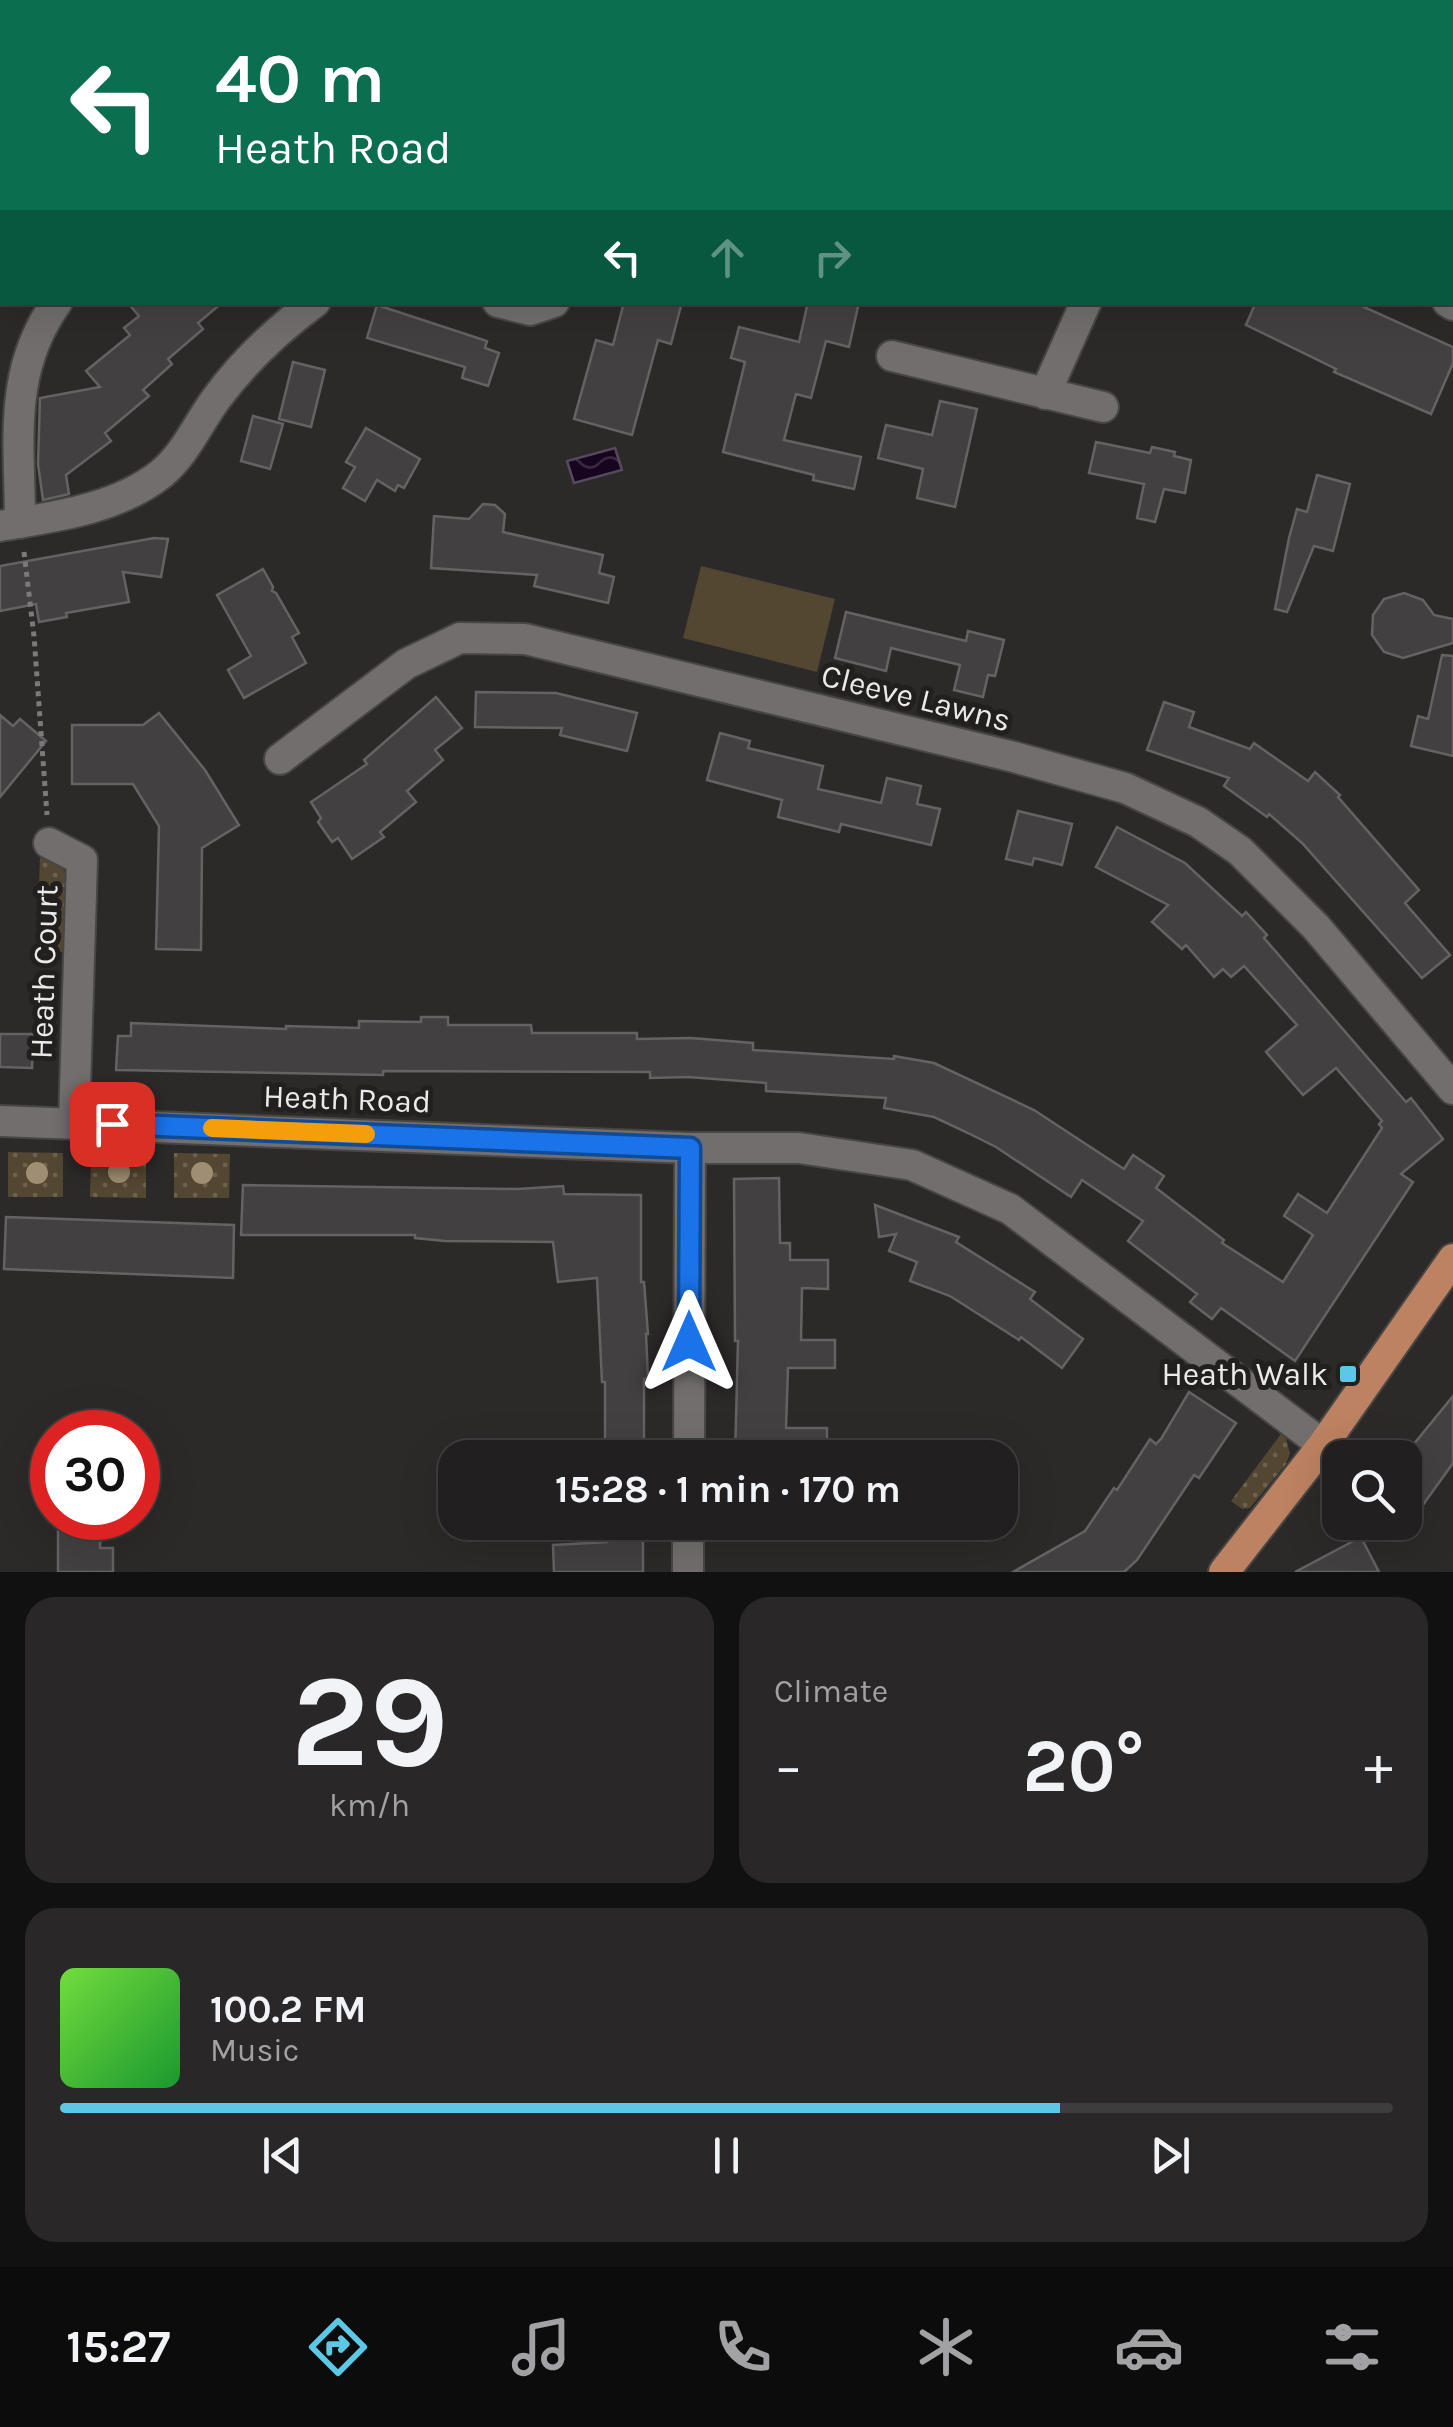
<!DOCTYPE html>
<meta charset="utf-8">
<style>
body{margin:0;font-family:Karla,sans-serif;background:#292728;color:#f1f3f6;height:100vh;display:flex;flex-direction:column;font-size:38px;white-space:nowrap}
*{box-sizing:border-box;margin:0}
p{font-size:32px;color:#a2a2a4}
.icon{flex:none;width:55px;height:55px;fill:none;stroke:currentColor;stroke-width:2;stroke-linecap:round;stroke-linejoin:round}
.map{position:relative;height:1572px;overflow:hidden}
.drawer{display:flex;flex-direction:column;gap:25px;padding:25px;background:#121111;flex:1}
.drawer>*{flex:none}
.banner{position:absolute;left:0px;top:0px;width:1455px;height:305px;box-shadow:0 10px 40px #0002,0 0 0 2px #3e3d3d;background:#0b6e4f;color:#fff;overflow:hidden}
.fabs{position:absolute;left:1322px;top:1440px;display:grid;gap:20px}
.fabs a{display:grid;place-items:center;width:100px;height:100px;border-radius:20px;background:#211f1f;box-shadow:0 10px 40px #0002,0 0 0 2px #3e3d3d;font-size:50px}
.speed{position:absolute;left:30px;top:1410px;display:flex;gap:20px;font-size:50px;font-weight:700;text-align:center}
.speed>*{display:grid;place-content:center;width:130px;height:130px;border-radius:50%;background:#211f1f;box-shadow:0 10px 40px #0002,0 0 0 2px #3e3d3d;line-height:1}
.speed .limit{border:15px solid #d22;background:#fff;color:#111}
.pin{position:absolute;display:grid;place-items:center;width:85px;height:85px;color:#fff;margin:-42px;border-radius:20px;box-shadow:0 5px 15px #0006}
.me{position:absolute;width:110px;margin:-55px;rotate:0deg;stroke-linejoin:round;filter:drop-shadow(0 0 8px #0008)}
.turn{display:flex;align-items:center;gap:35px;height:210px;padding:0 50px;font-size:45px}
.turn .icon{width:130px;height:130px;stroke-width:2.5}
.turn b{display:block;font-size:70px;line-height:85px}
.lanes{display:flex;align-items:center;height:95px;padding:0 50px;background:#0003;justify-content:center;gap:50px;direction:ltr}
.lanes .off{opacity:.35}
.big{font-size:75px;font-weight:700;line-height:1.1}
.drawer .widget{flex:1;display:flex;flex-direction:column;justify-content:center;gap:15px;min-width:0;padding:0 35px;border-radius:30px;background:#292728}
.drawer .dial{align-items:center;gap:0}
.dial b{font-size:130px;line-height:1}
.song{display:flex;align-items:center;gap:30px}
.cover{width:120px;height:120px;border-radius:15px;background:linear-gradient(135deg,hsl(100 70% 55%),hsl(130 70% 35%))}
.played{height:10px;border-radius:5px;background:linear-gradient(90deg,#5bc8e6 75%,#3e3d3d 75%)}
.keys{display:flex;justify-content:space-around;direction:ltr}
.heat{display:flex;justify-content:space-between;align-items:center;font-size:55px;direction:ltr}
.drawer .tiles{flex:1;display:grid;gap:25px;grid-template-columns:1fr 1fr}
.widget:last-child{grid-column:span 2}
.trip{position:absolute;left:438px;top:1440px;width:580px;height:100px;border-radius:30px;background:#211f1f;box-shadow:0 10px 40px #0002,0 0 0 2px #3e3d3d;font-weight:700;line-height:100px;text-align:center}
.menu{display:flex;height:160px;justify-content:space-around;align-items:center;background:#0d0c0c;color:#a2a2a4}
.menu .icon{width:70px;height:70px}
.menu .selected{color:#5bc8e6}
.menu b{font-size:45px;color:#f1f3f6}
.map>svg:first-child{display:block}
.grass{fill:url(#grass-dots)}
.pitch{fill:#534732}
.water{fill:url(#water-waves);stroke:#57495c;stroke-width:2.5}
.building{fill:#434042;stroke:#656263;stroke-width:2.5}
.lines{fill:none;stroke-linecap:round;stroke-linejoin:round}
.street-casing{stroke:#484545;stroke-width:34}
.primary-casing{stroke:#484545;stroke-width:34}
.path{stroke:#7b7979;stroke-width:5;stroke-dasharray:5 5;stroke-linecap:butt}
.street{stroke:#726e6e;stroke-width:30}
.primary{stroke:#bc8261;stroke-width:30}
.tree{fill:#9f8e72}
.route-casing{stroke:#114b97;stroke-width:25}
.route{stroke:#1a73e8;stroke-width:18}
.slow{stroke:#f59e0b;stroke-width:18}
.poi-dot{fill:#5bc8e6;stroke:#221f1f;stroke-width:4}
.labels{text-anchor:middle;dominant-baseline:central;stroke-width:10;stroke-linejoin:round;paint-order:stroke}
.street-label{font-size:32px;fill:#ebe9e9;stroke:#221f1f}
.poi-label{font-size:32px;fill:#ebe9e9;stroke:#221f1f;text-anchor:end}
</style>
<div class="map">
<svg width="1453" height="1572" viewBox="0 0 1453 1572">
<defs>
<pattern id="grass-dots" width="8" height="8" patternUnits="userSpaceOnUse" patternTransform="scale(2.5)"><rect width="8" height="8" fill="#534732"/><path d="M2 2h.1M6 6h.1" fill="none" stroke="#6c6250" stroke-width="1.8" stroke-linecap="round"/></pattern>
<pattern id="water-waves" width="16" height="10" patternUnits="userSpaceOnUse" patternTransform="scale(2.5)"><rect width="16" height="10" fill="#17051f"/><path d="M0 5q4-4 8 0t8 0" fill="none" stroke="#392940"/></pattern>
</defs>
<rect width="100%" height="100%" fill="#2c2929"/>
<g class="grass">
<polygon points="40,856 60,865 67,875 67,952 37,952"/>
<polygon points="8,1152 63,1153 63,1197 8,1197"/>
<polygon points="91,1153 146,1153 146,1198 90,1197"/>
<polygon points="174,1153 230,1154 229,1198 174,1198"/>
<polygon points="1284,1430 1290,1454 1286,1464 1250,1508 1242,1509 1231,1501"/>
</g>
<polygon class="pitch" points="701,566 835,599 817,672 683,638"/>
<polygon class="water" points="615,448 622,470 574,483 567,461"/>
<g class="building">
<polygon points="127,302 223,302 198,323 203,329 168,359 172,364 143,390 149,396 105,433 111,441 66,475 69,494 43,500 38,464 40,398 100,387 86,371 130,335 124,328 139,316"/>
<polygon points="624,302 682,302 671,344 658,340 632,435 574,419 596,340 613,345"/>
<polygon points="808,302 859,302 849,347 826,341 811,398 796,394 784,440 861,457 854,489 813,480 814,475 723,452 745,362 731,358 739,327 799,342"/>
<polygon points="1256,302 1353,302 1453,347 1453,363 1431,414 1334,372 1336,369 1246,325"/>
<polygon points="377,305 487,341 485,348 499,353 488,386 462,378 465,367 367,338"/>
<polygon points="293,362 325,370 311,427 279,419"/>
<polygon points="940,401 977,409 955,507 917,498 923,469 878,458 886,425 932,435"/>
<polygon points="253,416 283,424 270,469 241,461"/>
<polygon points="366,428 420,459 404,488 398,485 395,491 377,480 365,501 343,488 355,467 346,462"/>
<polygon points="1096,442 1150,453 1152,447 1175,452 1174,456 1191,460 1185,493 1164,489 1155,522 1137,518 1144,484 1089,473"/>
<polygon points="1317,475 1350,484 1333,551 1314,546 1287,612 1275,609 1289,538 1297,509 1307,512"/>
<polygon points="483,504 495,505 505,514 503,532 603,555 599,573 614,577 608,603 534,586 537,575 431,568 434,516 469,519"/>
<polygon points="154,538 168,539 161,577 123,572 129,602 66,613 67,617 39,622 36,604 0,611 0,566"/>
<polygon points="263,569 273,587 272,591 276,593 299,633 292,637 306,663 244,698 228,670 251,656 217,595"/>
<polygon points="1404,593 1423,600 1434,615 1453,619 1453,643 1403,658 1384,652 1372,635 1373,615 1384,599"/>
<polygon points="846,612 966,641 968,631 1004,640 995,676 988,675 983,697 954,690 960,665 891,648 886,671 835,658"/>
<polygon points="1442,655 1453,656 1453,756 1411,746 1418,716 1428,719"/>
<polygon points="476,692 556,693 637,713 627,751 560,735 562,728 475,727"/>
<polygon points="436,697 462,728 435,750 443,760 407,791 416,802 380,832 384,837 352,859 338,838 332,842 318,822 321,818 311,802 367,764 364,760"/>
<polygon points="1164,702 1194,712 1189,727 1250,749 1254,743 1308,781 1315,772 1340,795 1338,797 1419,890 1405,903 1450,955 1422,978 1302,843 1269,814 1267,817 1224,786 1229,778 1147,750"/>
<polygon points="159,713 205,770 239,825 202,848 201,950 156,949 159,826 133,784 72,784 72,725 143,725"/>
<polygon points="0,715 13,726 20,719 46,741 0,797"/>
<polygon points="720,733 750,741 748,748 823,766 818,789 881,803 887,778 921,786 917,804 940,809 931,845 841,824 839,832 778,817 782,800 707,780"/>
<polygon points="1018,811 1072,824 1062,865 1034,858 1032,865 1006,859"/>
<polygon points="1117,827 1185,863 1242,916 1246,912 1267,935 1264,938 1406,1102 1411,1098 1443,1139 1401,1174 1413,1182 1295,1361 1221,1308 1212,1319 1190,1302 1197,1294 1128,1241 1143,1221 1082,1180 1071,1197 996,1147 968,1133 934,1117 884,1108 886,1098 766,1091 766,1083 688,1077 650,1078 650,1072 383,1071 383,1075 116,1070 118,1036 131,1036 131,1023 286,1029 286,1026 359,1028 359,1021 421,1022 421,1017 448,1017 448,1025 531,1025 532,1033 637,1033 637,1039 691,1038 753,1043 753,1050 894,1059 894,1056 934,1063 1034,1110 1124,1169 1133,1155 1164,1176 1156,1188 1224,1240 1222,1243 1283,1282 1313,1235 1284,1216 1298,1194 1327,1213 1382,1128 1379,1124 1382,1121 1336,1068 1303,1095 1266,1052 1297,1025 1244,966 1231,977 1223,969 1214,977 1186,945 1182,949 1152,922 1168,905 1096,867"/>
<polygon points="0,1034 33,1034 32,1068 0,1067"/>
<polygon points="779,1178 780,1243 790,1243 790,1260 828,1260 828,1289 802,1288 801,1340 835,1340 835,1368 788,1368 786,1428 827,1428 827,1456 735,1458 738,1341 735,1341 734,1179"/>
<polygon points="243,1185 518,1189 563,1186 564,1194 641,1195 641,1282 644,1282 648,1334 646,1334 648,1378 644,1379 644,1458 605,1458 605,1382 602,1382 597,1278 558,1282 553,1242 445,1241 415,1238 415,1235 241,1235"/>
<polygon points="875,1205 959,1237 956,1242 1035,1292 1030,1299 1083,1339 1062,1368 1021,1337 1019,1340 950,1296 910,1281 917,1262 889,1251 896,1234 879,1237"/>
<polygon points="6,1217 234,1225 233,1278 4,1269"/>
<polygon points="1189,1392 1236,1423 1199,1478 1194,1475 1137,1560 1124,1572 1013,1572 1085,1531 1114,1488 1117,1490 1150,1439 1156,1444 1161,1439"/>
<polygon points="1453,1396 1453,1463 1405,1530 1405,1455"/>
<polygon points="607,1522 643,1522 643,1572 554,1572 553,1545 607,1542"/>
<polygon points="58,1528 101,1528 100,1548 113,1548 113,1572 58,1572"/>
<polygon points="1361,1537 1379,1572 1295,1572"/>
</g>
<g class="lines">
<g class="street-casing">
<g id="street">
<polyline points="888,0 890,2"/>
<polyline points="498,302 530,310 554,302"/>
<polyline points="1448,302 1453,305"/>
<polyline points="892,356 1103,407"/>
<polyline points="1045,394 1086,302"/>
<path d="M20 523C20 442 7 372 57 302"/>
<path d="M0 526C53 517 117 509 161 474 186 453 197 425 216 399 244 361 277 330 315 302"/>
<polyline points="280,759 406,664 460,638 525,639 1014,757 1125,788 1198,822 1240,851 1316,927 1453,1089"/>
<polyline points="49,843 82,860 74,1122"/>
<polyline points="0,1121 690,1148 799,1148 912,1165 1010,1209 1323,1445"/>
<polyline points="689,1458 690,1148"/>
<polyline points="688,1572 688,1522"/>
</g>
</g>
<g class="primary-casing">
<polyline id="primary" points="1224,1572 1323,1445 1453,1259"/>
</g>
<g class="path">
<polyline points="317,2 319,0"/>
<polyline points="24,552 34,636 47,815"/>
</g>
<use href="#street" class="street"/>
<use href="#primary" class="primary"/>
</g>
<g class="tree">
<circle cx="119" cy="1172" r="11"/>
<circle cx="37" cy="1173" r="11"/>
<circle cx="202" cy="1173" r="11"/>
</g>
<g class="lines">
<g class="route-casing">
<polyline id="route" points="112,1124 690,1148 689,1342"/>
</g>
<use href="#route" class="route"/>
<polyline class="slow" points="212,1128 366,1134"/>
</g>
<rect class="poi-dot" x="1338" y="1364" width="20" height="20" rx="5"/>
<g class="labels">
<g class="street-label">
<text transform="translate(916 698) rotate(14)">Cleeve Lawns</text>
<text transform="translate(44 972) rotate(-88)">Heath Court</text>
<text transform="translate(347 1099) rotate(2)">Heath Road</text>
</g>
<g class="poi-label">
<text x="1328" y="1374">Heath Walk</text>
</g>
</g>
</svg>
<div class="fabs">
<a><svg class="icon" aria-label="search" viewBox="0 0 24 24"><circle cx="10" cy="10" r="6"/><path d="M15 15l6 6"/></svg></a>
</div>
<div class="speed"><div class="limit">30</div></div>
<div class="pin" style="left:112px;top:1124px;background:#d93025"><svg class="icon" aria-label="arrive" viewBox="0 0 24 24"><path d="M6 21V4h12l-3 4 3 4H6"/></svg></div>
<svg class="me" style="left:689px;top:1342px" viewBox="-20 -20 40 40"><path d="M0-17L14 15 0 8-14 15z" fill="#1a73e8" stroke="#fff" stroke-width="4"/></svg>
<div class="trip">15:28 · 1 min · 170 m</div>
<div class="banner">
<div class="turn"><svg class="icon" aria-label="left" viewBox="0 0 24 24"><path d="M17 20v-9H6M10 6l-5 5 5 5"/></svg><div><b>40 m</b>Heath Road</div></div>
<div class="lanes"><svg class="icon" aria-label="left" viewBox="0 0 24 24"><path d="M17 20v-9H6M10 6l-5 5 5 5"/></svg><svg class="icon off" aria-label="ahead" viewBox="0 0 24 24"><path d="M12 20V5M6 11l6-6 6 6"/></svg><svg class="icon off" aria-label="right" viewBox="0 0 24 24"><path d="M7 20v-9h11M14 6l5 5-5 5"/></svg></div>
</div>
</div>
<section class="drawer">
<div class="tiles">
<div class="widget dial"><b>29</b><p>km/h</p></div>
<div class="widget"><p>Climate</p>
<div class="heat"><a>−</a><b class="big">20°</b><a>+</a></div>
</div>
<div class="widget">
<div class="song"><i class="cover"></i><div><b>100.2 FM</b><p>Music</p></div></div>
<div class="played"></div>
<div class="keys"><svg class="icon" aria-label="previous" viewBox="0 0 24 24"><path d="M18 5L8 12l10 7zM5 5v14"/></svg><svg class="icon" aria-label="pause" viewBox="0 0 24 24"><path d="M8 5v14M16 5v14"/></svg><svg class="icon" aria-label="next" viewBox="0 0 24 24"><path d="M6 5l10 7-10 7zM19 5v14"/></svg></div>
</div>
</div>
</section>
<nav class="menu">
<b>15:27</b>
<svg class="icon selected" aria-label="directions" viewBox="0 0 24 24"><path d="M12 3l9 9-9 9-9-9zM9 14v-3h6M13 9l2 2-2 2"/></svg>
<svg class="icon" aria-label="music" viewBox="0 0 24 24"><path d="M9 18V5l10-2v13"/><circle cx="6" cy="18" r="3"/><circle cx="16" cy="16" r="3"/></svg>
<svg class="icon" aria-label="phone" viewBox="0 0 24 24"><path d="M5 4h4l2 5-3 2q2 4 5 5l2-3 5 2v4C11 20 4 13 5 4z"/></svg>
<svg class="icon" aria-label="climate" viewBox="0 0 24 24"><path d="M12 3v18M4 7l16 10M4 17L20 7"/></svg>
<svg class="icon" aria-label="car" viewBox="0 0 24 24"><path d="M5 17H2v-5l4-1 3-4h7l3 4 3 1v5h-3M9 17h6M6 11h13"/><circle cx="7" cy="17" r="2"/><circle cx="17" cy="17" r="2"/></svg>
<svg class="icon" aria-label="filters" viewBox="0 0 24 24"><path d="M4 7h16M4 17h16"/><circle cx="9" cy="7" r="2"/><circle cx="15" cy="17" r="2"/></svg>
</nav>
